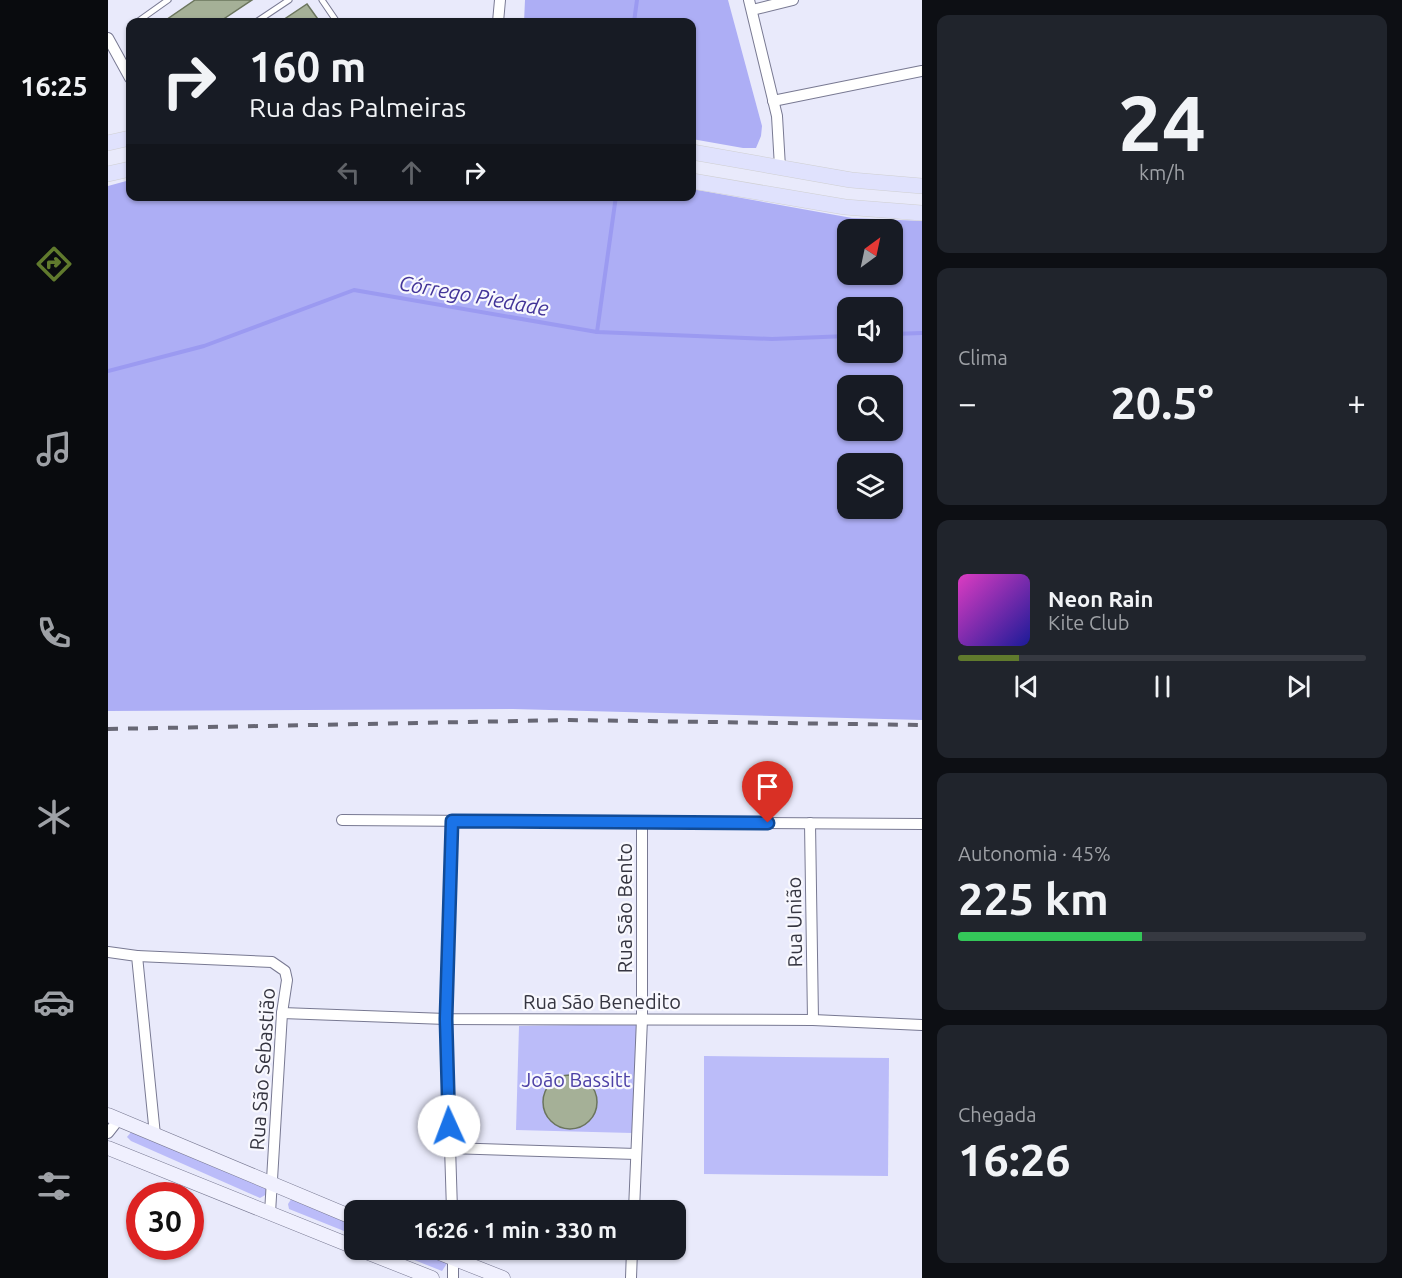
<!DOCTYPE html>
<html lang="pt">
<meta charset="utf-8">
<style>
body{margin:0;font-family:Ubuntu,sans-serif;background:#20242c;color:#f1f3f6;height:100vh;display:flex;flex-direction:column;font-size:22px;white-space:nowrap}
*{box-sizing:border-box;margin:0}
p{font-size:20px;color:#9ea1a6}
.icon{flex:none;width:33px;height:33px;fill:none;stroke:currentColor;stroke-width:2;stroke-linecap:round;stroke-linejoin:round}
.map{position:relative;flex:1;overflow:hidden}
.panel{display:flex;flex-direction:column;gap:15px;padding:15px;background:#0d0f14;width:480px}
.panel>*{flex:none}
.hud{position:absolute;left:18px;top:18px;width:570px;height:183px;border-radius:12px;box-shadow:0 2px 4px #0004;background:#171b24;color:#f1f3f6;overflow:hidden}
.needle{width:39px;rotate:33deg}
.tools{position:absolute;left:729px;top:219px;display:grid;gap:12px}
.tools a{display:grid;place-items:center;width:66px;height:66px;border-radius:12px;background:#171b24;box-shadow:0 2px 4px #0004;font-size:30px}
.speed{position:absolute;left:18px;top:1182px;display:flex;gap:12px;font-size:30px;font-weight:700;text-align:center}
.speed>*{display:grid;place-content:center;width:78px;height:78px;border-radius:50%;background:#171b24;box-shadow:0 2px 4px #0004;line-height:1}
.speed .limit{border:9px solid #d22;background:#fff;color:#111}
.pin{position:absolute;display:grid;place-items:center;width:51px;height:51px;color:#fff;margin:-62px -26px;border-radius:50% 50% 50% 0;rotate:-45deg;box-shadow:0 0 6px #0007}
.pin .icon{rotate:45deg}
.me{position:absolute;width:66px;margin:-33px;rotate:358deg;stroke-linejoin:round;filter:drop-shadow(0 0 4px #0008)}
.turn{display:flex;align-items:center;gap:21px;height:126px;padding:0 24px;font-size:27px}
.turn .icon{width:78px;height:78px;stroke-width:2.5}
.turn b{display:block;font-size:42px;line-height:51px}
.lanes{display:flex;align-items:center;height:57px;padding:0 24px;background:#0003;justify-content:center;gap:30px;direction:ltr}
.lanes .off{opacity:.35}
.big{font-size:45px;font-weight:700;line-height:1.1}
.panel .widget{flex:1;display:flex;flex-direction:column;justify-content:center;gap:9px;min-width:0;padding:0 21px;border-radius:12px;background:#20242c}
.panel .dial{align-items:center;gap:0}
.dial b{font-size:78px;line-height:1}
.song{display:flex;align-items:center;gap:18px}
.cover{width:72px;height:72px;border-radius:9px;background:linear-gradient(135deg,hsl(310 70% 55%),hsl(240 70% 35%))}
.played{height:6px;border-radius:3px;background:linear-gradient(90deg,#607a2d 15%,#363941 15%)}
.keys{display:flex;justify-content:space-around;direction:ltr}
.heat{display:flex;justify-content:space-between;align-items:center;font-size:33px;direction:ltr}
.charge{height:9px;border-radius:4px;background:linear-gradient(90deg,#34c759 45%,#363941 0)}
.trip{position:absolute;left:236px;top:1200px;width:342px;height:60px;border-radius:12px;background:#171b24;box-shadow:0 2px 4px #0004;font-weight:700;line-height:60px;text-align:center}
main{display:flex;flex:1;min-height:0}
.tab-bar{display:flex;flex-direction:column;width:108px;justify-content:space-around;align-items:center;background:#090b0e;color:#9ea1a6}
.tab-bar .icon{width:42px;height:42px}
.tab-bar .current{color:#607a2d}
.tab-bar b{font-size:27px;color:#f1f3f6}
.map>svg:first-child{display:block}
.green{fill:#bbbcf9}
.forest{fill:#adaef5;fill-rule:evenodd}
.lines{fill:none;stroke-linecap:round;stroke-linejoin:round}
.stream{stroke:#9b9af1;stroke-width:4}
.building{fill:#a5b097;stroke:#6b755d;stroke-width:1.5}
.service-casing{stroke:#787992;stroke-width:7}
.minor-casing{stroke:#787992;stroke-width:12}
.secondary-casing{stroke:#787992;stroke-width:15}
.primary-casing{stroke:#cfcfd1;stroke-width:16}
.service{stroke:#fff;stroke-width:5}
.minor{stroke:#fff;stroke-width:10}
.secondary{stroke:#f0f0fe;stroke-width:14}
.primary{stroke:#e0e2fd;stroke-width:15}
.rail{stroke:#676774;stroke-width:4;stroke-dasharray:10 10;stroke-linecap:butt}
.route-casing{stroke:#114b97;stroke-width:15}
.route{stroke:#1a73e8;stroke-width:10}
.labels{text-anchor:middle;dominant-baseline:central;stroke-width:4.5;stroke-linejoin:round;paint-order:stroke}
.street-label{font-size:20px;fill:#353540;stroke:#f8f8fe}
.park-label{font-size:20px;fill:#4d41a6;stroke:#f8f8fe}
.water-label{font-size:21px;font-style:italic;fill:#433599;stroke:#f8f8fe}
</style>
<main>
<nav class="tab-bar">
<b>16:25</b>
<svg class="icon current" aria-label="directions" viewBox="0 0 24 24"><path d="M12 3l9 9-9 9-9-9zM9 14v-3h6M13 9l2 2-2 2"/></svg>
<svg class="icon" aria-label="music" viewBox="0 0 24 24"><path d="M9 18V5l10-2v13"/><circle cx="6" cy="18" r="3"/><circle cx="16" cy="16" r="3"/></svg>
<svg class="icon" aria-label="phone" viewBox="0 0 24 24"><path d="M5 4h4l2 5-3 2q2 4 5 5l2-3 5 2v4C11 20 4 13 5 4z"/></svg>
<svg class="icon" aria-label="climate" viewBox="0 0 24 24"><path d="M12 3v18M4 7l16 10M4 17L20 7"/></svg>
<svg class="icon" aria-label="car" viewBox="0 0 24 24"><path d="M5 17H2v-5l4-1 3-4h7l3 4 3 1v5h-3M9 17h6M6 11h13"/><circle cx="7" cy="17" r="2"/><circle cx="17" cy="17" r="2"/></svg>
<svg class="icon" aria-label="filters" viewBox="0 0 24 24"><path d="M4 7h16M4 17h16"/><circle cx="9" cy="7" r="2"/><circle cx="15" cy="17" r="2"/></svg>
</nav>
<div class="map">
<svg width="814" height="1278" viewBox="0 0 814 1278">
<rect width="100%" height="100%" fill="#e9eafb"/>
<g class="green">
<polygon points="529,1024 524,1133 408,1130 411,1026"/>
<polygon points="596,1056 781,1058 780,1176 596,1174"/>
<polygon points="24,1131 159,1188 159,1194 152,1198 23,1141 19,1137"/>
<polygon points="184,1198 246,1222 246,1235 181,1209 180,1204"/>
<polygon points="281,1250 318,1250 340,1262 334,1271"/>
</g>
<g class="forest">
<polygon points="417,0 620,0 654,126 653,136 648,148 635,148 584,139 584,22 416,22"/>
<path d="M22 180V196H584V189L744 218 814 221V720L405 709 0 711V186ZM740 230H784V274H740ZM740 308H784V352H740ZM740 386H784V430H740ZM740 464H784V508H740Z"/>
</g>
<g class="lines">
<g class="stream">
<polyline points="526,22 529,0"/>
<polyline points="489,332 508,196"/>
<polyline points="784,334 814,333"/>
<polyline points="0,371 96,346 246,290 489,332 664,339 740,336"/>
</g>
</g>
<g class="building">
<polygon points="87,0 144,0 111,22 84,22 81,19 75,22 55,22"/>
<polygon points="199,4 212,22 172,22"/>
<circle cx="462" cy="1102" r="27"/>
</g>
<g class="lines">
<g class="service-casing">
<g id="service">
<polyline points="214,0 229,22"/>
<polyline points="29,22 60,0"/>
<polyline points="148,22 181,0"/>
</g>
</g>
<g class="minor-casing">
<g id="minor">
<polyline points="641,0 669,116 672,167"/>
<polyline points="644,10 685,0"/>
<polyline points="390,22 392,0"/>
<polyline points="0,38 22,78"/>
<polyline points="665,101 814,71"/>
<polyline points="234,820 814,824"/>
<polyline points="702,823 705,1020"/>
<polyline points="0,952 29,956 47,1135"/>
<polyline points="29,956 164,962 177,971 179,980 174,1013 162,1213"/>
<polyline points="174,1013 338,1019 705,1020 814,1025"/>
<polyline points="0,1133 11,1119"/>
<polyline points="341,1148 528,1154"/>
<polyline points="344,1210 338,1019 344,821"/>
<polyline points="526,1210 534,1019 534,822"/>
<polyline points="345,1250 345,1278"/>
<polyline points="523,1278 524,1250"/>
</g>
</g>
<g class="secondary-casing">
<g id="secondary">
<polyline points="0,1115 246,1218"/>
<polyline points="0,1148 246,1247"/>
<polyline points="253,1250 324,1278"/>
<polyline points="324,1250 395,1278"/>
</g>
</g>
<g class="primary-casing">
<g id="primary">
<polyline points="0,143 22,138"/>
<polyline points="584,152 743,180 814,186"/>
<polyline points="0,174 22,169"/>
<polyline points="584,181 737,207 814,213"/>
</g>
</g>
<use href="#service" class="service"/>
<use href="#minor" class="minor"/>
<use href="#secondary" class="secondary"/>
<use href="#primary" class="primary"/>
<polyline class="rail" points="0,729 461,720 814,725"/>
</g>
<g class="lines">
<g class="route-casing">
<polyline id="route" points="341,1126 338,1019 344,821 660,823"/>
</g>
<use href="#route" class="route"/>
</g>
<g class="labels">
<g class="street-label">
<text transform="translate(516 908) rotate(-90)">Rua São Bento</text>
<text transform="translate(686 922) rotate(-91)">Rua União</text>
<text x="494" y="1001">Rua São Benedito</text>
<text transform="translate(154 1069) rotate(-86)">Rua São Sebastião</text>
</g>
<g class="park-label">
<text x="468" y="1079">João Bassitt</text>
</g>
<g class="water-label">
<text transform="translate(366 295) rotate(10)">Córrego Piedade</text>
</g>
</g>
</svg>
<div class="tools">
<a><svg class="needle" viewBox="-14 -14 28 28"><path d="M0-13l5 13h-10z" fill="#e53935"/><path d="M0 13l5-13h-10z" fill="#9ea1a6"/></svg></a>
<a><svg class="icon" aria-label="sound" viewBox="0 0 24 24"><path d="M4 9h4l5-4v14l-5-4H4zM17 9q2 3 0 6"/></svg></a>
<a><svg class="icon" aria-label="search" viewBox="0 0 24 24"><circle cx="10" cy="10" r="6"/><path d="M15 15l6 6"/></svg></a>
<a><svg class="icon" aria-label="layers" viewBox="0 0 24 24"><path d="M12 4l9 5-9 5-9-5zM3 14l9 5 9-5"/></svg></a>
</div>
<div class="speed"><div class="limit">30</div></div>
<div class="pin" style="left:660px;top:823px;background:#d93025"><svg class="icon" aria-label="arrive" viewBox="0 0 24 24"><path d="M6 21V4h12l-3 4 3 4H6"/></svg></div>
<svg class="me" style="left:341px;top:1126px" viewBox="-20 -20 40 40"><circle r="19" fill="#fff"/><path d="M0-13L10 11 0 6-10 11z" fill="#1a73e8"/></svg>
<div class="trip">16:26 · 1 min · 330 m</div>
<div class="hud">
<div class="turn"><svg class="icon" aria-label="right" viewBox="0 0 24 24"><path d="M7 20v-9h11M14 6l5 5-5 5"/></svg><div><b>160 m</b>Rua das Palmeiras</div></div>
<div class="lanes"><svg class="icon off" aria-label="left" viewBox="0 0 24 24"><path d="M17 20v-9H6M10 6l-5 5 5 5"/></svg><svg class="icon off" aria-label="ahead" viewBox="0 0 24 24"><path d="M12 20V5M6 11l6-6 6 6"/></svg><svg class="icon" aria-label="right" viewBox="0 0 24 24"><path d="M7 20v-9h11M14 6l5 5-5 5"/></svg></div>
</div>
</div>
<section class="panel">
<div class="widget dial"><b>24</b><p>km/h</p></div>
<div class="widget"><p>Clima</p>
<div class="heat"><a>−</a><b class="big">20.5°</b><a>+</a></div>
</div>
<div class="widget">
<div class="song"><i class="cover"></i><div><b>Neon Rain</b><p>Kite Club</p></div></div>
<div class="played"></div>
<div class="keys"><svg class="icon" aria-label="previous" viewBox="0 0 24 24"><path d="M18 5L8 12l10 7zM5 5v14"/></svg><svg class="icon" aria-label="pause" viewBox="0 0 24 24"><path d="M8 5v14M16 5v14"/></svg><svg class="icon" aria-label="next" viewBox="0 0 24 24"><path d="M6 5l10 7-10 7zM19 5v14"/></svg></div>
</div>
<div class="widget"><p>Autonomia · 45%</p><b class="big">225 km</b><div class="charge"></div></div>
<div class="widget"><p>Chegada</p><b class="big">16:26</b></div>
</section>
</main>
